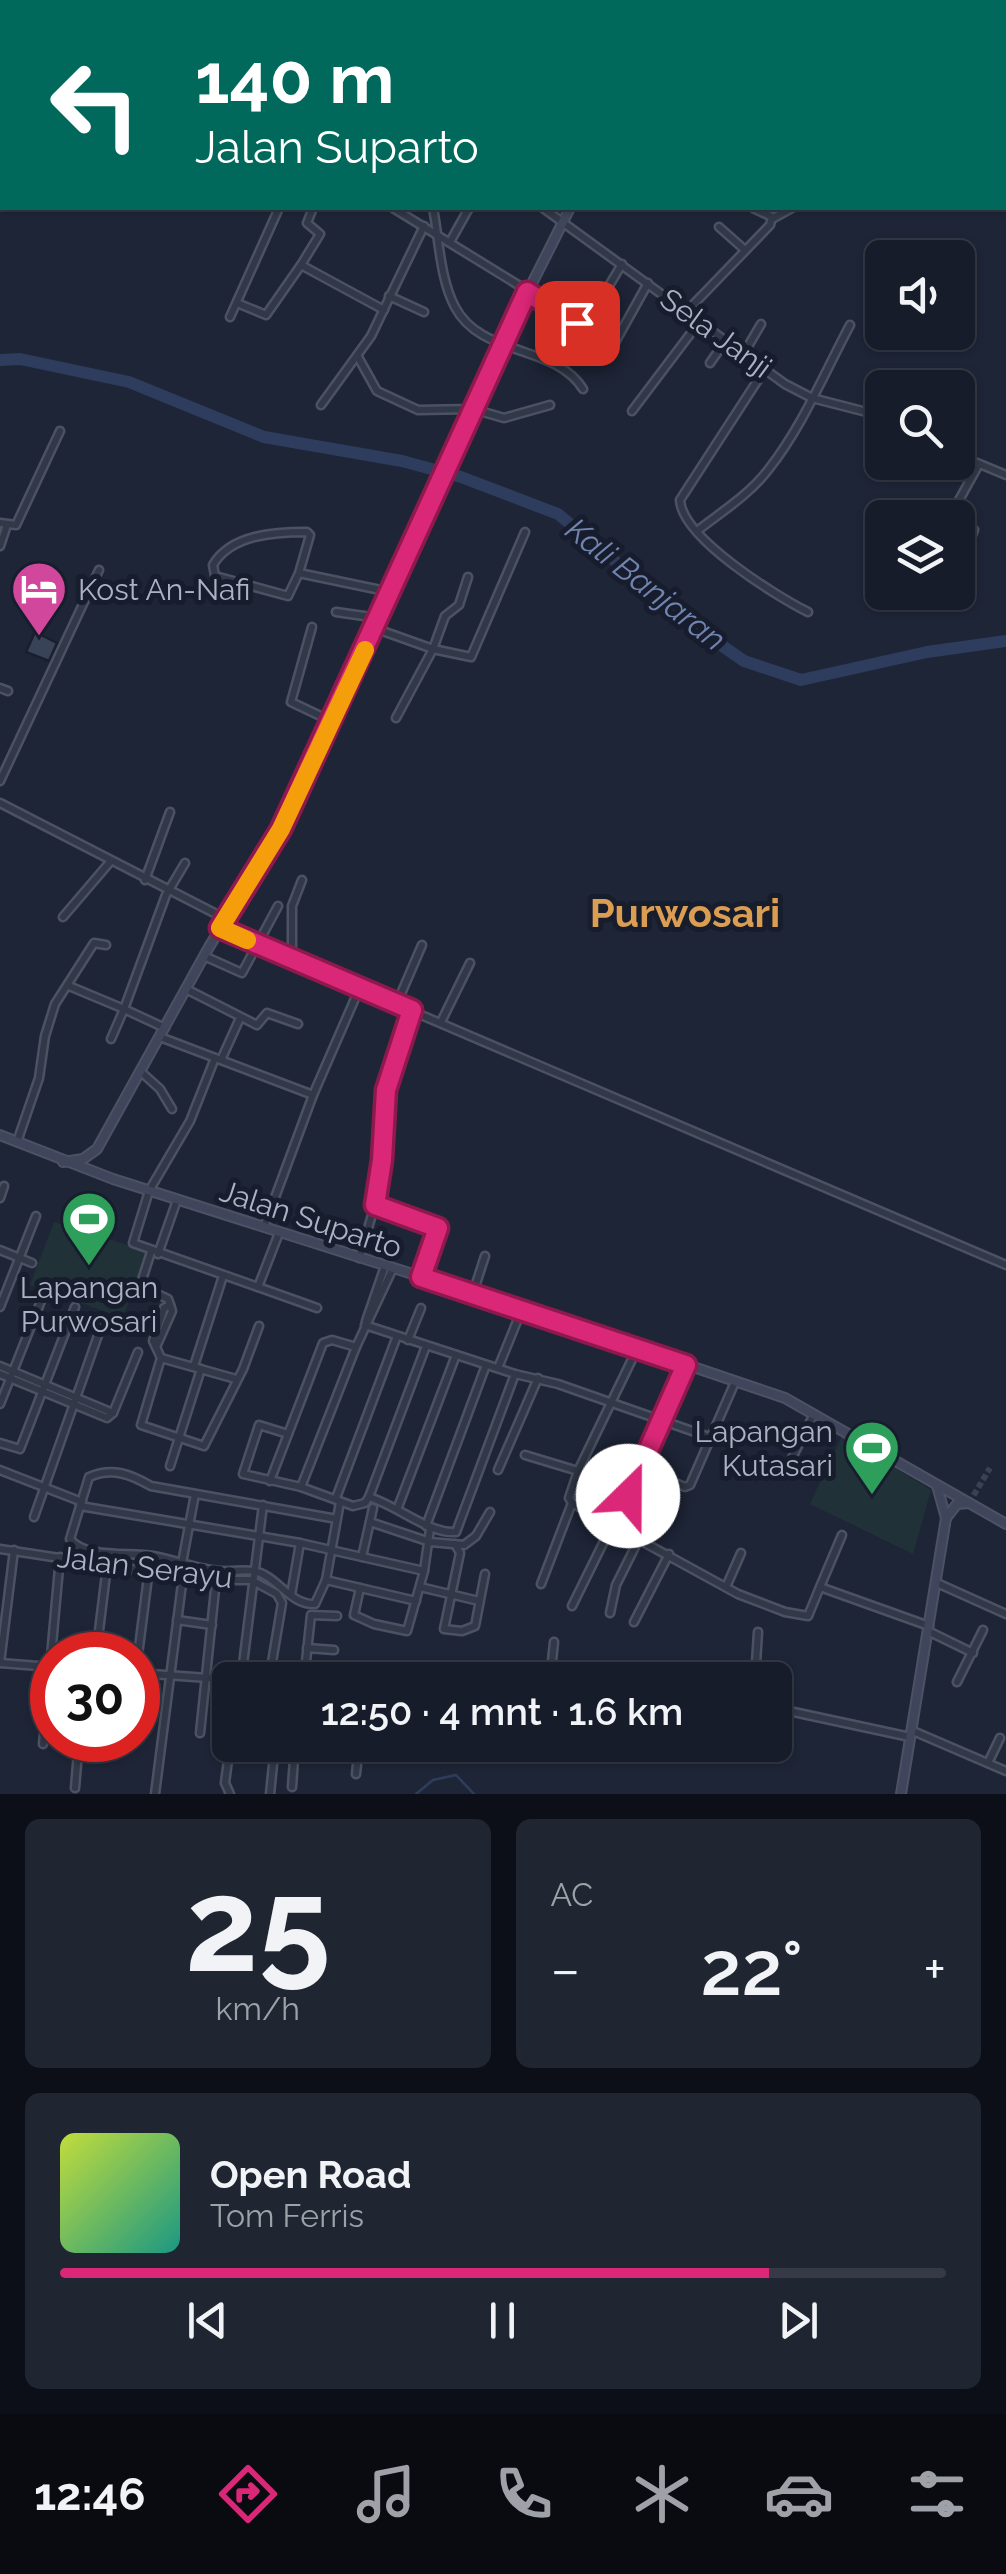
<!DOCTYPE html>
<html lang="id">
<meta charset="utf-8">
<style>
body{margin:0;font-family:Raleway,sans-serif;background:#1f2531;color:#f1f3f6;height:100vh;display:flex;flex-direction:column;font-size:38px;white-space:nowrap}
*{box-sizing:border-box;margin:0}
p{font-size:32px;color:#9ea1a8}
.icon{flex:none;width:55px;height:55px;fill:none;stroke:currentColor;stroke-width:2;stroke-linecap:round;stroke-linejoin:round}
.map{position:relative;height:1794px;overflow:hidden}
.panel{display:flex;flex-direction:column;gap:25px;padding:25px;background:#0c0f17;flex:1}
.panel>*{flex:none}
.guide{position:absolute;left:0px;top:0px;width:1008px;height:210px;box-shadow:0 2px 8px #0004,0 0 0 2px #353a46;background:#00695c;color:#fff;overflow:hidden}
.tools{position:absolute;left:865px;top:240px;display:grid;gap:20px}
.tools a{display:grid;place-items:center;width:110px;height:110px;border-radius:15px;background:#161c29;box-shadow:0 2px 8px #0004,0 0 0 2px #353a46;font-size:50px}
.speed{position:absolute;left:30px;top:1632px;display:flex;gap:20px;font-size:50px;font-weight:700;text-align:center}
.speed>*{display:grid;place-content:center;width:130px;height:130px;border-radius:50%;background:#161c29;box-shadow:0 2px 8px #0004,0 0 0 2px #353a46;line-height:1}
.speed .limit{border:15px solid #d22;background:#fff;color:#111}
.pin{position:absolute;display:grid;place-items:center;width:85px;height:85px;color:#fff;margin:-42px;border-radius:20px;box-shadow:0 5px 15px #0006}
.me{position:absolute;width:110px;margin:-55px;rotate:23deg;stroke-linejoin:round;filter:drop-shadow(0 0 8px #0008)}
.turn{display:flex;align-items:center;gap:35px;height:210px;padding:0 30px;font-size:45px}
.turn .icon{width:130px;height:130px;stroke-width:2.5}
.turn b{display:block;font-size:70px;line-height:85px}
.big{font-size:75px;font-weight:600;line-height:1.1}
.panel .tile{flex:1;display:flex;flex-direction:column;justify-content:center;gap:15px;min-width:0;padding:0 35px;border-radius:15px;background:#1f2531}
.panel .dial{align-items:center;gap:0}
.dial b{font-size:130px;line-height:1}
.song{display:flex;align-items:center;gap:30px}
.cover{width:120px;height:120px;border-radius:15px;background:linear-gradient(135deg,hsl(70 70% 55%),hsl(170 70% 35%))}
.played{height:10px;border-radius:5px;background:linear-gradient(90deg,#db2777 80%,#353a46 80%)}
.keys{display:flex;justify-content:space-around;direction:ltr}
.heat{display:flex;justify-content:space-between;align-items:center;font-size:55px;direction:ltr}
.panel .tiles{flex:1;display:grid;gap:25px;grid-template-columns:1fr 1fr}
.tile:last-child{grid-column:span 2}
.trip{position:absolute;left:212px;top:1662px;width:580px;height:100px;border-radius:15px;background:#161c29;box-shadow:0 2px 8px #0004,0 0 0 2px #353a46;font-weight:600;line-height:100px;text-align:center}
.menu{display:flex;height:160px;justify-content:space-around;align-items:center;background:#090b10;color:#9ea1a8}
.menu .icon{width:70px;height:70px}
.menu .on{color:#db2777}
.menu b{font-size:45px;color:#f1f3f6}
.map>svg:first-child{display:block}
.green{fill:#203238}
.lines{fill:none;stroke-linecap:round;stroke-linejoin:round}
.stream{stroke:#2e3c5d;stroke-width:2.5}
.river{stroke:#2e3c5d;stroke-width:12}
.building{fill:#394358;stroke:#191f2e;stroke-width:2.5}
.street-tunnel{stroke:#3a4153;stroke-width:6;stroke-dasharray:6 3;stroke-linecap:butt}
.street-casing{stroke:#4c5263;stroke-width:11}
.secondary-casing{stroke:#4c5263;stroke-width:12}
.street{stroke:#313847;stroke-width:6}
.secondary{stroke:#3f465b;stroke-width:8}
.route-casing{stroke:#8e194d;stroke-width:25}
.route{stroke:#db2777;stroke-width:18}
.slow{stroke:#f59e0b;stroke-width:18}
.labels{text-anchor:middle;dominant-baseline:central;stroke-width:10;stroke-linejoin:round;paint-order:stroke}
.street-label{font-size:30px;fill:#abb2c5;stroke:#171d2c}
.poi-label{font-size:30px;fill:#abb2c5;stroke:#171d2c;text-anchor:start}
.water-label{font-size:32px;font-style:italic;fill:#7184b0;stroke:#171d2c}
.district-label{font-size:40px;font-weight:bold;fill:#da9d51;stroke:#171d2c}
</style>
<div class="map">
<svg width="1006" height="1794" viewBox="0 0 1006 1794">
<rect width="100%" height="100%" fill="#1e2537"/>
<g class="green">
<polygon points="54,1222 147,1251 123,1318 30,1285"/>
<polygon points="842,1436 931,1490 913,1554 810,1504"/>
</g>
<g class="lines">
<polyline class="stream" points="416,1794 433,1780 456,1775 474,1794"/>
<polyline class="river" points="0,360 20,359 129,382 264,437 402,461 461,477 558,514 691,624 744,661 801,680 927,652 1006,641"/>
</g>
<polygon class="building" points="35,632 57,643 49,661 26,652"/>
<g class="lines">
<polyline class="street-tunnel" points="969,1503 990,1468"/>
<g class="street-casing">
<g id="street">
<polyline points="236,0 241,2"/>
<polyline points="757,0 762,2"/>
<polyline points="254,2 257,0"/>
<polyline points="356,2 358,0"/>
<polyline points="822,2 824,0"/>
<polyline points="881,2 882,0"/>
<polyline points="937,2 939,0"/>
<polyline points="0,117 2,117"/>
<polyline points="393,208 585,326 622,264"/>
<path d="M433 208C439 239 440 279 455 307 481 357 555 344 583 389"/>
<polyline points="543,208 785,384 812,398 882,416"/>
<polyline points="772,219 792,208"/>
<polyline points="719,227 745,250"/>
<polyline points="450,242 469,208"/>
<polyline points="301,265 320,234 307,223 313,208"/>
<polyline points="389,296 424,312"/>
<polyline points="237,303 266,315 301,265 384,310"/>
<polyline points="687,311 770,225 772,217 753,208"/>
<polyline points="230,317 279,208"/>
<polyline points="613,346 648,283"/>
<polyline points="744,353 761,324"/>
<polyline points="358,357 377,391 418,410 473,409 504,418 550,405"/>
<polyline points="710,363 726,340"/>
<path d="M765 369 680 500C682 538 776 596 808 612"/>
<polyline points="321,405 371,336 424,226"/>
<polyline points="632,411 700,321"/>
<polyline points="958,455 1006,475"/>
<polyline points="949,518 978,466"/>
<polyline points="958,519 974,530 958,571"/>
<polyline points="0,523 16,525 60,431"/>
<path d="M697 531C721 512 749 495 768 470 802 427 824 374 850 325"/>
<polyline points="0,546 7,525"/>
<path d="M299 573 288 596 215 576 213 565C231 534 276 532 307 532L310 535 299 573 390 592"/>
<polyline points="336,612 378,618"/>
<polyline points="312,627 291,702 331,721"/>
<polyline points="374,628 433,649 471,657 525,532"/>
<polyline points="0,688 8,691"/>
<polyline points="396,718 433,649 445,616 459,605 468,577"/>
<polyline points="0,781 99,570"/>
<polyline points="0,803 226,919"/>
<polyline points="145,880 170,812"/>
<polyline points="63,917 110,862"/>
<polyline points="220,929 1006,1265"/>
<polyline points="204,956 242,973 278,906"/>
<polyline points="292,958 292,906 302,880"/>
<polyline points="69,986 124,1009 111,1039"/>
<polyline points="186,989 257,1025 267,1013 298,1024"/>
<polyline points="397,1003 422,945"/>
<polyline points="441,1022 470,963"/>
<polyline points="165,1028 124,1009 166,895 185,863"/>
<polyline points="160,1037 313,1095"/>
<polyline points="215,1058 190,1121 149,1191 133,1243 258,1287 279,1233"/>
<polyline points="221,1060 240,1018"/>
<polyline points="140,1071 160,1089 172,1109"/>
<polyline points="17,1142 39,1078 45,1036 55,1004 94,943 106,945"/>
<polyline points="0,1198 4,1186"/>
<polyline points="375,1205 438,1227 421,1277"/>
<polyline points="264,1227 313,1095 360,987"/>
<polyline points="0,1250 32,1263"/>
<polyline points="151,1252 140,1286 168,1299 170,1305"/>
<polyline points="158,1254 177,1200"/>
<polyline points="359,1258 375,1205 388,1079 412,1009"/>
<polyline points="258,1287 317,1308"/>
<polyline points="473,1293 485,1256"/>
<polygon points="170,1305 172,1311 156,1347 153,1341 164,1308"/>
<polyline points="0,1307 36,1216"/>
<polyline points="366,1321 385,1266"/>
<polyline points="408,1340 421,1308"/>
<polyline points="156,1347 161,1358 236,1379"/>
<polyline points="637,1349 578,1471 569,1498 572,1503 738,1594 785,1612 808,1616 820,1587 929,1626"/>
<polyline points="161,1358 141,1425 204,1446 243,1369 259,1326"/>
<polyline points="0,1366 113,1413 107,1418 0,1374"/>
<polyline points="194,1366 223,1276"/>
<polyline points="498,1368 522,1309"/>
<polyline points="515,1374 558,1384 712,1438"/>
<polyline points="0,1404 43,1296"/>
<polyline points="113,1413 138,1352"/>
<path d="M288 1434 259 1425 243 1474 301 1487 353 1506 365 1503 369 1497C400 1507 429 1534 456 1532L515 1374 365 1325"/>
<polyline points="0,1443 20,1449 75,1307"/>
<polyline points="525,1455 578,1471"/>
<polyline points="170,1466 201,1369"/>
<polyline points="640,1468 685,1487 690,1485 735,1382"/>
<polyline points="0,1470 82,1502"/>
<polyline points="498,1470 538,1378"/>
<polyline points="784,1474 814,1414"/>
<polyline points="270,1481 323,1343 332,1340 356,1347"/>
<polyline points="301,1487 356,1347 393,1268"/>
<polyline points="369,1497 426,1346"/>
<polyline points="336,1498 397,1336"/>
<polyline points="80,1506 300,1543 424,1571"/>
<polyline points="398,1507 456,1355"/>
<polyline points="34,1517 101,1327"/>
<path d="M337 1519 151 1486C130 1474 112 1467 89 1477L70 1539C85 1559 130 1552 153 1556 176 1560 199 1570 222 1571 233 1572 244 1569 254 1571 278 1576 289 1605 315 1604L326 1580 340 1502"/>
<polyline points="370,1522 430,1542 464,1545 476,1536 490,1512"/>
<polyline points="617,1524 686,1365"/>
<polyline points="426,1526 486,1365"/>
<polyline points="455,1544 460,1553 444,1629 462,1631 475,1626 485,1574"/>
<polyline points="0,1549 204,1580 251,1580 277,1594 282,1603 269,1680"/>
<polyline points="362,1557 373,1508"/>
<polyline points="182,1563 195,1494"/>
<polyline points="326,1580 416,1601"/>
<polyline points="937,1583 1006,1614"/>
<polyline points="541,1584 572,1503"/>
<polyline points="420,1587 479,1601"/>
<polyline points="726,1587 741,1553"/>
<polyline points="820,1587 842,1535"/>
<polyline points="360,1588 354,1615 374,1624 407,1631 424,1571 430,1529"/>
<polyline points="291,1595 300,1543"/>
<polyline points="572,1606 613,1523"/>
<polyline points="610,1613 616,1585 640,1537"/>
<polyline points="177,1620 212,1625"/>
<polyline points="634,1622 669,1554"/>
<polyline points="930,1632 973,1653"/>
<polyline points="307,1648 334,1650"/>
<polyline points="96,1655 107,1566"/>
<polyline points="138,1655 149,1569"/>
<polyline points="0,1663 14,1550"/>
<polyline points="0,1663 51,1667"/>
<polyline points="138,1673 236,1680"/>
<polyline points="241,1680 263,1505"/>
<polyline points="304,1680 311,1615 337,1616"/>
<polyline points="550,1680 554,1642"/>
<polyline points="749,1680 756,1663 758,1632"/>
<polyline points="957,1682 983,1630"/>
<polyline points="775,1708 910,1737"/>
<polyline points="913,1731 1006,1771"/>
<polyline points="200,1733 216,1580"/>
<polyline points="43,1744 60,1557"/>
<polyline points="546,1751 547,1745"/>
<polyline points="988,1763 1000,1738"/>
<polyline points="356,1774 359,1745"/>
<polyline points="292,1787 295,1745"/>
<polyline points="75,1788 79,1740"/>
<polyline points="155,1794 183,1576"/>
<polyline points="230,1794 225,1783 230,1745"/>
<polyline points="270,1794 275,1745"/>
</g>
</g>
<g class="secondary-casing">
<g id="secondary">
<polyline points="647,2 648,0"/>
<polyline points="0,1135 113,1179 504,1303 785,1398 1006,1524"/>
<polyline points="63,1162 83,1159 97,1149 209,947 281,829 501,345 570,208"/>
<polyline points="946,1518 957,1504 969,1503"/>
<polyline points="901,1794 946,1518 937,1486"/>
</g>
</g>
<use href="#street" class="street"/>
<use href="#secondary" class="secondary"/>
</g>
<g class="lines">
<g class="route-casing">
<polyline id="route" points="577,323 527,292 281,829 220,928 412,1010 386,1090 382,1160 375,1205 438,1228 421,1277 686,1365 628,1496"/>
</g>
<use href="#route" class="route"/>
<polyline class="slow" points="247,940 220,928 281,829 365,650"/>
</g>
<defs>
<g id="hotel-pin" transform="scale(2.875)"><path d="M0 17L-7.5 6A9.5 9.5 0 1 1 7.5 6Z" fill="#d1479c" stroke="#171d2c"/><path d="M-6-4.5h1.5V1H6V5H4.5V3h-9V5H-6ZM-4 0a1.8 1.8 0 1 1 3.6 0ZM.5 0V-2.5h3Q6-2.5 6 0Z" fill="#fff"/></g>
<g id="stadium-pin" transform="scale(2.875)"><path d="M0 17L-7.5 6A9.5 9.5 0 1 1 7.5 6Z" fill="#2e9e5b" stroke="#171d2c"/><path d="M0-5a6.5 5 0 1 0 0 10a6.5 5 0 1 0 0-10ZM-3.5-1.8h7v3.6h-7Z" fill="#fff"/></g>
</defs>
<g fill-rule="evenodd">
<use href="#hotel-pin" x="39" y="589"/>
<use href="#stadium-pin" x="89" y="1219"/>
<use href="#stadium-pin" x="872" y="1448"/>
</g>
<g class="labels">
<g class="street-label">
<text transform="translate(716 333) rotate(36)">Sela Janji</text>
<text transform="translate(311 1219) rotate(18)">Jalan Suparto</text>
<text transform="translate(145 1567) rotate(7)">Jalan Serayu</text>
</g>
<g class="poi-label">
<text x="78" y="589">Kost An-Nafi</text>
<text x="89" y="1287" text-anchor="middle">Lapangan<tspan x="89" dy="34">Purwosari</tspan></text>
<text x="833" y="1431" text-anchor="end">Lapangan<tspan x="833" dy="34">Kutasari</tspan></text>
</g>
<g class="water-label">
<text transform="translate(646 584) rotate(38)">Kali Banjaran</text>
</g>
<g class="district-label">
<text x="685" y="912">Purwosari</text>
</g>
</g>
</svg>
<div class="tools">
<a><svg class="icon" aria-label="sound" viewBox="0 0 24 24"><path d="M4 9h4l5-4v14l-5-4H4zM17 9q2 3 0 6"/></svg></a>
<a><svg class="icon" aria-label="search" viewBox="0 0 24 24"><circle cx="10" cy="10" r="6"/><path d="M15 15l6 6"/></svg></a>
<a><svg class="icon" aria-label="layers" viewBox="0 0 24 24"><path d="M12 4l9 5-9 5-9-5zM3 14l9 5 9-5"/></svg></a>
</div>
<div class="speed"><div class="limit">30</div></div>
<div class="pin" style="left:577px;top:323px;background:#d93025"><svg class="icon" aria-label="arrive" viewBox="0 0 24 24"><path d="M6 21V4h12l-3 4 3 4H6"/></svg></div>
<svg class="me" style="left:628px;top:1496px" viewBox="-20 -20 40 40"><circle r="19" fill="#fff"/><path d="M0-13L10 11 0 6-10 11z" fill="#db2777"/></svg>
<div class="trip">12:50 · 4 mnt · 1.6 km</div>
<div class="guide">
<div class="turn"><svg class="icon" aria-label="left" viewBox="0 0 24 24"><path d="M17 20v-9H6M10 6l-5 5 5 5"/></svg><div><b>140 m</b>Jalan Suparto</div></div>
</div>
</div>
<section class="panel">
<div class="tiles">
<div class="tile dial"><b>25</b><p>km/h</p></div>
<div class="tile"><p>AC</p>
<div class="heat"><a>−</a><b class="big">22°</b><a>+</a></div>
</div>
<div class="tile">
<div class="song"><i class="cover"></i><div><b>Open Road</b><p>Tom Ferris</p></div></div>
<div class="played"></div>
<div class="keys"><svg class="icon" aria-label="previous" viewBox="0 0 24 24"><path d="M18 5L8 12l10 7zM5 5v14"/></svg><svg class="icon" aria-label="pause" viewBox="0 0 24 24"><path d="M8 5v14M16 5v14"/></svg><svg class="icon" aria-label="next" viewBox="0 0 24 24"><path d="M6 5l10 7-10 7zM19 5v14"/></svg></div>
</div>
</div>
</section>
<nav class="menu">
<b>12:46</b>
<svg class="icon on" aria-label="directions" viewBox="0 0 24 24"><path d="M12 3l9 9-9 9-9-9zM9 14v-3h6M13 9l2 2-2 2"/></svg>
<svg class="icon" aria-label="music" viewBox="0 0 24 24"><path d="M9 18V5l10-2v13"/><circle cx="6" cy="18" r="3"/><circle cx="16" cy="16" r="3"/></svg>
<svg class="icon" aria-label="phone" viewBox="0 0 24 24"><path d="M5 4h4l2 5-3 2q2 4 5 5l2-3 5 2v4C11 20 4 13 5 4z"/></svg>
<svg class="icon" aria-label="climate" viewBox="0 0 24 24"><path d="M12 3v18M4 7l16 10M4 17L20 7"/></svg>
<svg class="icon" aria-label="car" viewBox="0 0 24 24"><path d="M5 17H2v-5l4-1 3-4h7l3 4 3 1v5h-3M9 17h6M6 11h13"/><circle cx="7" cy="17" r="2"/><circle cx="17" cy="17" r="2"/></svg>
<svg class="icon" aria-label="filters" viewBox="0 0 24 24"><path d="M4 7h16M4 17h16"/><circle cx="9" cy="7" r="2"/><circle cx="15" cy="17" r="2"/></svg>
</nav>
